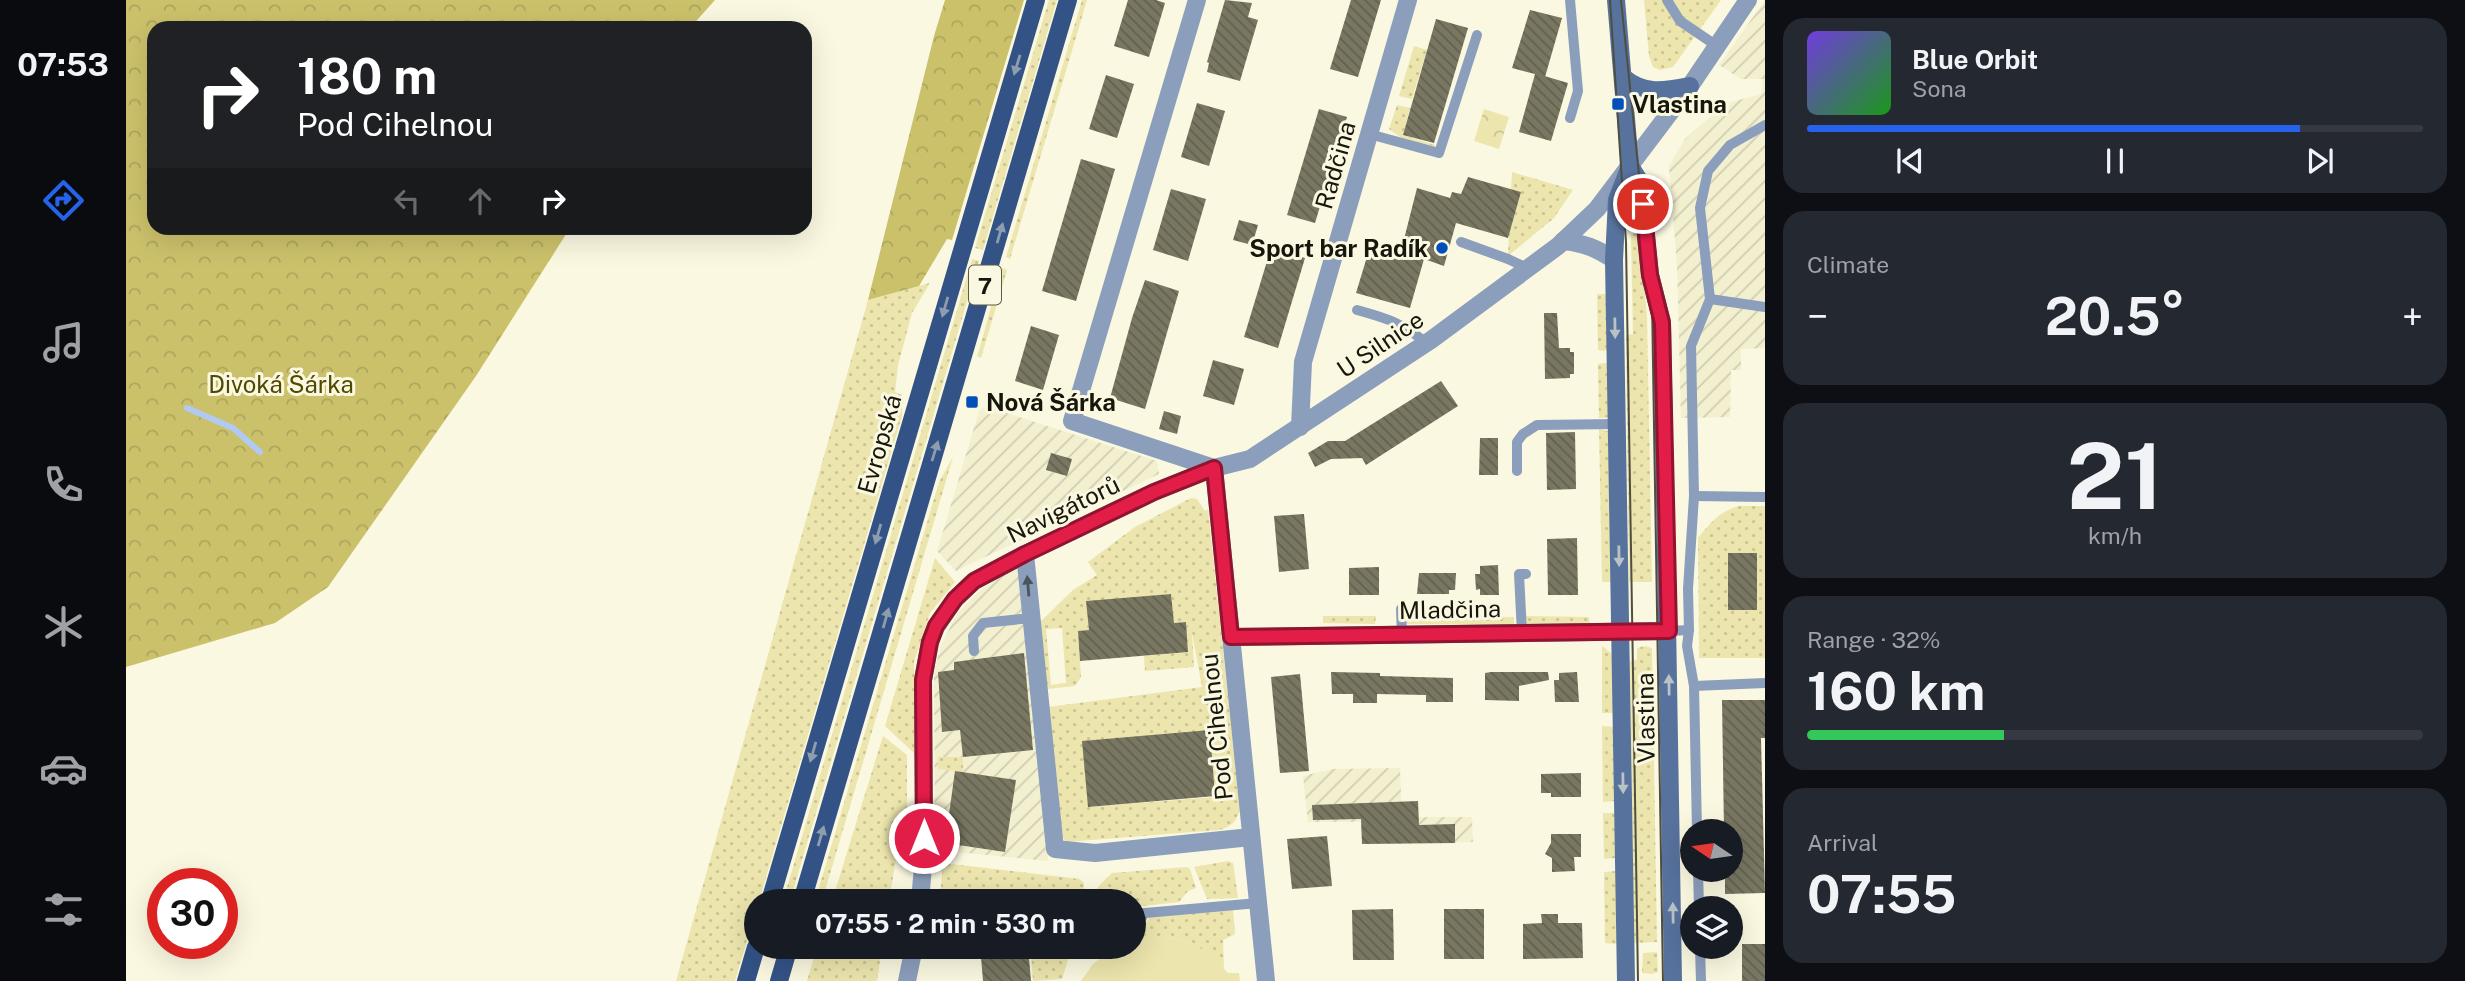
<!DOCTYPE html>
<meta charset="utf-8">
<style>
body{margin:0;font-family:"Public Sans",sans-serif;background:#242831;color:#f1f3f6;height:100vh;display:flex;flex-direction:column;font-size:26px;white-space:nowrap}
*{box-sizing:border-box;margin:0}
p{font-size:23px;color:#9ea1a6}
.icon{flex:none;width:38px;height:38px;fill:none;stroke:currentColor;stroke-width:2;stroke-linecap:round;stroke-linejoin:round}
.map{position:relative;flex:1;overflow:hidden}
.drawer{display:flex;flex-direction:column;gap:18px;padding:18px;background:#0d0f14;width:700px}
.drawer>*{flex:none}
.top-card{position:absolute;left:21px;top:21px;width:665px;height:214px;border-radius:21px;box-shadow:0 7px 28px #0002;background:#202124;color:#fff;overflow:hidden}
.needle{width:46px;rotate:283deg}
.buttons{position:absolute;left:1554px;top:819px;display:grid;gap:14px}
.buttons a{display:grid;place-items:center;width:63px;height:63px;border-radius:50%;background:#171b24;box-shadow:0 7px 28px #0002;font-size:35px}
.speed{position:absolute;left:21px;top:868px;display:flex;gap:14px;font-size:35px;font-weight:700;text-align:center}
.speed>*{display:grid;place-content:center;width:91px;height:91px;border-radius:50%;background:#171b24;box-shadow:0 7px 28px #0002;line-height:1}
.speed .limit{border:10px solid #d22;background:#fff;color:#111}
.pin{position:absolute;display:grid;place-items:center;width:60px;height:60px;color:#fff;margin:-30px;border:4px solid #fff;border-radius:50%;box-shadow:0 2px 7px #0007}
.me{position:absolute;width:77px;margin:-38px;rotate:0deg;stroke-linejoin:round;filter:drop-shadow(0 0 5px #0008)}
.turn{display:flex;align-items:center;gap:24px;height:147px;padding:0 35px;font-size:32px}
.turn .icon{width:91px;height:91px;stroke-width:2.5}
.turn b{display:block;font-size:49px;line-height:60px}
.lanes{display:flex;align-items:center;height:66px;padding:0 35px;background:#0003;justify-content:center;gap:35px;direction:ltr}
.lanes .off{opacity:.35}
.big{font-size:52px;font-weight:700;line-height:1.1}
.drawer .card{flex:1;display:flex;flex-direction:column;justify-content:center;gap:10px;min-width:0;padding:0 24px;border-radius:21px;background:#242831}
.drawer .dial{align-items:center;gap:0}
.dial b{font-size:91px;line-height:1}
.song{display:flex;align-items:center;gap:21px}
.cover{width:84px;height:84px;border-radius:10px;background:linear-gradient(135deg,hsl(260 70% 55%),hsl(120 70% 35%))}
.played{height:7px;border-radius:4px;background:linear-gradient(90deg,#2563eb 80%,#363941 80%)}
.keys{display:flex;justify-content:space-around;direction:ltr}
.heat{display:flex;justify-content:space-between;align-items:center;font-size:38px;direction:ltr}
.charge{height:10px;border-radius:5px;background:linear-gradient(90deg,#34c759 32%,#363941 0)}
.trip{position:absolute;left:618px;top:889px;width:402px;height:70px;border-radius:35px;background:#171b24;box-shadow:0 7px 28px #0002;font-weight:700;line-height:70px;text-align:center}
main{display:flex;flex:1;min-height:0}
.tab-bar{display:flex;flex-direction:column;width:126px;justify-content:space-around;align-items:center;background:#090b0e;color:#9ea1a6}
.tab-bar .icon{width:49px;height:49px}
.tab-bar .active{color:#2563eb}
.tab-bar b{font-size:32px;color:#f1f3f6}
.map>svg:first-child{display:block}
.industrial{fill:url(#industrial-furrows)}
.grass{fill:url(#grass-dots);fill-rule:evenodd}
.forest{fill:url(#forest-crowns)}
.park{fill:url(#park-crowns)}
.garden{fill:#ece5ad}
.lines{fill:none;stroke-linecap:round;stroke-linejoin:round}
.stream{stroke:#b0caf4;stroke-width:6}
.building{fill:url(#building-back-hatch)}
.lane{stroke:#8b9ebb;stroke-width:10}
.street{stroke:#8b9ebb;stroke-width:18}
.secondary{stroke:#57729d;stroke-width:18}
.primary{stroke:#335386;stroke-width:18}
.tram{stroke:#4f4e41;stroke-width:2}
.oneway{fill:#8d9dae}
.oneway2{fill:#b9c2c5}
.oneway3{fill:#4b535b}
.route-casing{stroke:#92132f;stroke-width:18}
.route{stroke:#e11d48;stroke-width:12}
.poi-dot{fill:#0150ba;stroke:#faf8e0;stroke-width:2.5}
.labels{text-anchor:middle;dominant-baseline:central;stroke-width:6;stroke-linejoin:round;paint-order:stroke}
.shield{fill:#faf8e0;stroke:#5b5a4c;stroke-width:2}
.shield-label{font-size:23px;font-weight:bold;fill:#17160d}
.poi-label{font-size:24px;font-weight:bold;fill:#17160d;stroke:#faf8e0;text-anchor:start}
.street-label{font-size:24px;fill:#17160d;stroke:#faf8e0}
.park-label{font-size:24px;fill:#514901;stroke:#faf8e0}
</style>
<main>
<nav class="tab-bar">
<b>07:53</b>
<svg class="icon active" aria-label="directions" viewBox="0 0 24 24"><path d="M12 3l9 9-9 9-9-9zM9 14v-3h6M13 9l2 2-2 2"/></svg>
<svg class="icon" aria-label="music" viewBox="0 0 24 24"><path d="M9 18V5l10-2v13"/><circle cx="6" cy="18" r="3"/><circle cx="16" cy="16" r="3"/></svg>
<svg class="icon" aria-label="phone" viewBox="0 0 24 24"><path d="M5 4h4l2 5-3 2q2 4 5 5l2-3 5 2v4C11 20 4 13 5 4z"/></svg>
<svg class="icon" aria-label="climate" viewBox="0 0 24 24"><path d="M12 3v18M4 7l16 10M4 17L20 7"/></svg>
<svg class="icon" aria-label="car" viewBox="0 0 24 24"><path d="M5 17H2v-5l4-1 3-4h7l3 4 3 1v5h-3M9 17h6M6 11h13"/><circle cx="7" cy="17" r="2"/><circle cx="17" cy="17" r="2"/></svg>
<svg class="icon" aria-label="filters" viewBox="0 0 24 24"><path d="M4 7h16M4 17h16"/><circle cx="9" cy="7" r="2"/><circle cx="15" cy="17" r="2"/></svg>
</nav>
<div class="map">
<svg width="1639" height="981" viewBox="0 0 1639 981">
<defs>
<pattern id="industrial-furrows" width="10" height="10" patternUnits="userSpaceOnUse" patternTransform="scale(1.75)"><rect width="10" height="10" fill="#f3f0d0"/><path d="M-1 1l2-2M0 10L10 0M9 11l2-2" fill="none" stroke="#d0cdb1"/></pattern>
<pattern id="grass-dots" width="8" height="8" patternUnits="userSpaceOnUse" patternTransform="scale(1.75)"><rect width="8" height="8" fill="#ece5ad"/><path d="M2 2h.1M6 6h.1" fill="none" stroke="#cac494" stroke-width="1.8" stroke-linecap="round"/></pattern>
<pattern id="forest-crowns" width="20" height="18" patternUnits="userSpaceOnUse" patternTransform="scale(1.75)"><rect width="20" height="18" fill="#ccc16b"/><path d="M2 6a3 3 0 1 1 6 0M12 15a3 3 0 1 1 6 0" fill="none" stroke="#aea55c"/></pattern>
<pattern id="park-crowns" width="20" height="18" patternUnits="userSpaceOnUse" patternTransform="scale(1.75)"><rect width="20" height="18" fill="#ece5ad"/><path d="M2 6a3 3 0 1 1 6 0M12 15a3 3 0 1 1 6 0" fill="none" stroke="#cac494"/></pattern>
<pattern id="building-back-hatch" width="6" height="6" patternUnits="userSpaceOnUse" patternTransform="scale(1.75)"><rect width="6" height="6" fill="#797762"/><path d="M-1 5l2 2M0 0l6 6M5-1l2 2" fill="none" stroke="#62614f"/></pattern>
</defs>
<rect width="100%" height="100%" fill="#faf8e0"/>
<g class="industrial">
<polygon points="1639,0 1639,348 1615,349 1615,370 1605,370 1604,417 1555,418 1551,266 1543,166 1559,139 1583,118 1605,102 1635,94 1637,79 1615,79 1593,65"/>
<polygon points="859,406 1031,461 1033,474 830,571 811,551 853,411"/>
<polygon points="892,566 916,762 922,861 809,850 808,671 816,643 831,614 853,591"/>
<polygon points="1274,768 1276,817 1346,817 1347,842 1236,844 1235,822 1182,822 1177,776 1206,769"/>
</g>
<g class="grass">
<polygon points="923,0 931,0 857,250 849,248"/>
<polygon points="956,0 961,0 884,259 880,257"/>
<polygon points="1518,0 1595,0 1547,67 1534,70 1527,67 1523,56"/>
<polygon points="1288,46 1301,50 1286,99 1273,96"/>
<polygon points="1271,105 1284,108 1277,135 1309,145 1308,148 1277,139 1263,129"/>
<polygon points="1386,172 1447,190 1428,218 1382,256 1383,234 1395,192 1385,189"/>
<polygon points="1514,233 1521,318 1526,582 1503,582 1500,335 1507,334 1505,234"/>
<polygon points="846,259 853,261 664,901 657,901"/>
<polygon points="876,268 881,270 855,358 851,356 853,350"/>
<polygon points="804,283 786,313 772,365 769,392 776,395 776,416 633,901 630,901 630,910 609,981 550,981 742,300"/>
<polygon points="1471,294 1481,294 1482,349 1478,351 1472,350"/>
<polygon points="1479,363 1482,364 1484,417 1473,418 1472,364"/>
<polygon points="1473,429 1484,432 1486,582 1476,582"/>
<polygon points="827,457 696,901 689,901 813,482"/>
<path d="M1065 498 1071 499 1079 511 1082 509 1114 810C1110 822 1105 827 1093 830L940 842 934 833 922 707 1076 687 1066 632 1068 667 1019 671 1018 656 1062 652 1060 622 1048 623 1045 594 961 602 963 630 952 631 955 677 949 686 920 689 914 622 947 590 971 575 962 562 1009 527ZM936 628 940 683 925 685 920 629ZM1086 762 1089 797 962 807Z"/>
<path d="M1613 506H1639V658H1573L1572 538C1584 523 1594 511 1613 506ZM1602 553H1631V609H1602Z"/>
<polygon points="809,558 829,582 804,613 788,662 789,754 759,726"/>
<polygon points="1197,616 1250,616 1249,624 1197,623"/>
<polygon points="1280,616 1388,617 1388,625 1280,624"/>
<polygon points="1400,616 1463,617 1464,625 1400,624"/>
<polygon points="1476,646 1485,653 1487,660 1487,713 1476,713"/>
<polygon points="1519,646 1526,648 1531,942 1508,943 1504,661 1511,660 1511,648"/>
<polygon points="1476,726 1488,727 1489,801 1477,802"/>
<polygon points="757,736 781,755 781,824 771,853 763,901 706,901"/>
<polygon points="812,757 837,757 837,772 812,769"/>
<polygon points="1477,813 1489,813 1490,858 1478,859"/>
<polygon points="1102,861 1107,863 1112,898 1081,899 1068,867"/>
<path d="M817 863 953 879 958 883 957 901H916L915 896C881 900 848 903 814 897Z"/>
<path d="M1061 867 1064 869 1070 888 1062 891 1053 902 1008 907V901H966C968 888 977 882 986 873Z"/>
<polygon points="1490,871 1491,944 1479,943 1478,872"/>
<path d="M1107 910 1109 934 1097 940 1098 969C1072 940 1049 934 1011 938L1027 912Z"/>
<polygon points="691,947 756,947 751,981 681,981"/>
<polygon points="922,947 946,947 936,979 907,981 905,955 922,953"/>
<polygon points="1531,952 1532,972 1526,974 1516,973 1517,953"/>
</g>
<g class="forest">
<polygon points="0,0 589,0 564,28 28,28 28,228 444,228 350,376 202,587 149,623 0,667"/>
<polygon points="819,0 898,0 826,240 821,239 793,286 742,300 808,36"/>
</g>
<polygon class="park" points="1358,109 1383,117 1373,149 1348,141"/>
<path class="garden" d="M1026 936C1064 939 1077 945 1102 973H1113L1114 981H955L967 964 990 947H1008V939Z"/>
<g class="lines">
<polyline class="stream" points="61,408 107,428 134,452"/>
</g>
<g class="building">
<polygon points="1002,0 1030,0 1039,3 1023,57 988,46"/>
<polygon points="1099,0 1126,3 1122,17 1132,20 1114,81 1081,72 1083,63 1081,62"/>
<polygon points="1225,0 1255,0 1232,77 1204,69"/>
<polygon points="1404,10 1436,18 1419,77 1415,75 1442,83 1425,141 1393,132 1409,74 1386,68"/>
<polygon points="1310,19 1342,28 1308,143 1277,135"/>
<polygon points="980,75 1008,84 991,138 963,129"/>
<polygon points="1071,103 1099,111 1083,166 1055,157"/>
<polygon points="1193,109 1221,117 1189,223 1161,215"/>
<polygon points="955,159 989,169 950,301 916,291"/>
<polygon points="1342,177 1395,192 1382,238 1330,223 1318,266 1298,259 1284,308 1230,293 1244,247 1274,255 1291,188 1324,198 1326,192 1335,194"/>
<polygon points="1045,189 1080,199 1062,261 1027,250"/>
<polygon points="1113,220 1132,225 1126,245 1107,240"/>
<polygon points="1145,248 1179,258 1152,348 1118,337"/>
<polygon points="1019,280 1053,291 1019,409 984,398 1006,318"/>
<polygon points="1418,313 1431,313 1433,348 1444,348 1444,352 1448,352 1448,374 1444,374 1444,378 1419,379"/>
<polygon points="905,326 933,335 917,390 889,381"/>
<polygon points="1087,360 1118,369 1108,405 1077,396"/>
<polygon points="1315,381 1332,406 1240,465 1236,458 1205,459 1189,467 1182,453 1202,441 1219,441"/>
<polygon points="1038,411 1055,416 1051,434 1033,429"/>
<polygon points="1449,432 1450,489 1421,490 1420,433"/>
<polygon points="1354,438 1372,438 1372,475 1353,475"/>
<polygon points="925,453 946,459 941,476 920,470"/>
<polygon points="1178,514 1183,569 1153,572 1148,516"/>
<polygon points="1451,538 1452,595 1422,595 1421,539"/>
<rect x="1602" y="553" width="29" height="57"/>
<polygon points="1372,565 1373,595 1354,595 1354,589 1350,590 1349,574 1354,574 1354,566"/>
<polygon points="1253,567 1253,595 1223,595 1223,568"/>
<polygon points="1293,573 1330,573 1329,590 1323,590 1323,594 1291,594"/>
<polygon points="1045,594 1048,623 1060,622 1062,652 954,661 952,631 963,630 960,601"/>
<polygon points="898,653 907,750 837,757 834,730 816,732 812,672 828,670 828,662"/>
<polygon points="1205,672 1254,673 1254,676 1327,678 1327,702 1300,702 1300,695 1251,694 1251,703 1227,703 1227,694 1206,694"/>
<polygon points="1365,672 1422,672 1423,680 1393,686 1393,701 1359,700 1359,673"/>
<polygon points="1451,672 1453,702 1429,702 1428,680 1433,680 1433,673"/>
<polygon points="1174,674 1183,771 1154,773 1145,677"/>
<polygon points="1596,700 1639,700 1639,738 1635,738 1639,893 1599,894 1599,870 1605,870 1605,831 1598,831"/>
<polygon points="1084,730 1089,796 962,807 956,741"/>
<polygon points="829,771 890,780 879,852 819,843"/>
<polygon points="1455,773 1455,797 1425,797 1425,793 1415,793 1415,774"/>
<polygon points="1292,801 1293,825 1329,824 1329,843 1236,844 1235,819 1187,820 1186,805"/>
<polygon points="1425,834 1455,834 1455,857 1448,857 1449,871 1426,872 1426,858 1419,854 1425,843"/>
<polygon points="1201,836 1206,886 1166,889 1161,839"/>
<polygon points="1267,909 1268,960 1227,960 1226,910"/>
<rect x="1318" y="909" width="40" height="50"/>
<polygon points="1415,914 1432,914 1432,923 1456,923 1457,958 1397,959 1397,924 1416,923"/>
<rect x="1616" y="944" width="23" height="37"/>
<polygon points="872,947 902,947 905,981 857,981 855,957 872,956"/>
</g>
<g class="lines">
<g class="lane">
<polyline points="1541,0 1554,21 1591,46"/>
<polyline points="1444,118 1452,91 1444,0"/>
<polyline points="1243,134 1313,153 1351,35"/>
<polyline points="1335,242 1382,259 1401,268"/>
<polyline points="1584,299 1639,307"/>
<path d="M1231 310C1260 318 1277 323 1300 343"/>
<polyline points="1391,471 1391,442 1397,434 1411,425 1491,424"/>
<polyline points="1568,496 1639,497"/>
<polyline points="1275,609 1276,635"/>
<polyline points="1563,630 1561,646 1568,686 1571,831"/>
<polyline points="1543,631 1563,630 1562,589 1568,496 1565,346 1584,299 1574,208 1582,171 1604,145 1639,125"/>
<polyline points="1396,633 1393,574 1400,574"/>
<polyline points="848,651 847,636 857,623 905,618"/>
<polyline points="1568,686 1639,683"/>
<polyline points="1572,870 1573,908"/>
<polyline points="1008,914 1132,903"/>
<polyline points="1008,934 1018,913"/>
<polyline points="1574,947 1575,981"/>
</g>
<g class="street">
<polyline points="1071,0 946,421 1088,468"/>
<path d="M1437 241C1457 243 1471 248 1488 260"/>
<polyline points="1174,427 1177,362 1282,0"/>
<polyline points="1088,468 1140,981"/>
<polyline points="899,554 929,849 969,853 1125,837"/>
<polyline points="1105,637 1543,631"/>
<polyline points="794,901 798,855 797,680 804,642 810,627 829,599 848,581 899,554 1028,492 1088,468 1124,459 1305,340 1432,246 1471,209 1564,86 1622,0"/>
<polyline points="781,981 788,947"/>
</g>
<g class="secondary">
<polyline points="1490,0 1504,166 1491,200 1488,260 1500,981"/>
<path d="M1497 77C1518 95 1538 91 1564 86"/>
<polyline points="1504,166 1514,182 1524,275 1536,322 1547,981"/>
</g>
<g class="primary">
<polyline points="644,901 910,0"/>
<polyline points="676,901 942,0"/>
<polyline points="620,981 630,947"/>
<polyline points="653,981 663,947"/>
</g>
<g class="tram">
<polyline points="1484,0 1500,242 1512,981"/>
<polyline points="1495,0 1526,301 1537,981"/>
</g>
</g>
<defs><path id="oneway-solid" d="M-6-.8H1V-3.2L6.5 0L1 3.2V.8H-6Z" transform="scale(1.75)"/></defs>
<g class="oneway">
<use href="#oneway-solid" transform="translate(891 65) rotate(107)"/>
<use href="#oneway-solid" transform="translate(874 233) rotate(-74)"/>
<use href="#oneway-solid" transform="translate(819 307) rotate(106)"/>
<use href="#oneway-solid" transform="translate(809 451) rotate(-73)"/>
<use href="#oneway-solid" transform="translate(752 534) rotate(106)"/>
<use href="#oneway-solid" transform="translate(760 618) rotate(-74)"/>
<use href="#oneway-solid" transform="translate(687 752) rotate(106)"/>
<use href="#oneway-solid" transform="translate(695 836) rotate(-74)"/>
</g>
<g class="oneway2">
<use href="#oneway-solid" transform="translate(1489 328) rotate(89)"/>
<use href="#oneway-solid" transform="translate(1493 556) rotate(89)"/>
<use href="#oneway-solid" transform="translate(1543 685) rotate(-91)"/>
<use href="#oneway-solid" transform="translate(1497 783) rotate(89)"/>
<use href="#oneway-solid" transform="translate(1547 913) rotate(-91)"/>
</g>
<use class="oneway3" href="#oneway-solid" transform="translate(902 586) rotate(-95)"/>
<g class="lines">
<g class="route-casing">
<polyline id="route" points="798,838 797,680 804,642 810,626 829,599 848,581 899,554 1028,492 1088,468 1105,637 1543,631 1536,323 1524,275 1517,204"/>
</g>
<use href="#route" class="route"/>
</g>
<g class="poi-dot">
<rect x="1485" y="97" width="14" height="14" rx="3.5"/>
<circle cx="1316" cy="248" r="7"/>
<rect x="839" y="395" width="14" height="14" rx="3.5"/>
</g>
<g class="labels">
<rect class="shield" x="843" y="265.5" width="32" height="39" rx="5"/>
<g class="shield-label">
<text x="859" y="285">7</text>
</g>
<g class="poi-label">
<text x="1506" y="104">Vlastina</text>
<text x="1302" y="248" text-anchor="end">Sport bar Radík</text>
<text x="860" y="402">Nová Šárka</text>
</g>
<g class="street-label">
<text transform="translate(1209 165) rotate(-74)">Radčina</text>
<text transform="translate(1254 344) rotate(-34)">U Silnice</text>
<text transform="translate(753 444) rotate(-74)">Evropská</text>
<text transform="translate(937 509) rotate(-26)">Navigátorů</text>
<text transform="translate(1324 609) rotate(-1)">Mladčina</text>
<text transform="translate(1519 718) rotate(-91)">Vlastina</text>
<text transform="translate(1090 727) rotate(-96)">Pod Cihelnou</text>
</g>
<g class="park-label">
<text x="155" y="384">Divoká Šárka</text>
</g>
</g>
</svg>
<div class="buttons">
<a><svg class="needle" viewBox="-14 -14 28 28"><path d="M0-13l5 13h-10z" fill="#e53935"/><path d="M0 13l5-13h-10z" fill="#9ea1a6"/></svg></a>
<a><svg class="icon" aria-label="layers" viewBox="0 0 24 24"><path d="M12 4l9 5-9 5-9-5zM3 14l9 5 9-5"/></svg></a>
</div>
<div class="speed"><div class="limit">30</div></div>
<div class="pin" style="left:1517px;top:204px;background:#d93025"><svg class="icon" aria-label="arrive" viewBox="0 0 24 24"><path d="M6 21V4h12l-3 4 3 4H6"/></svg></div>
<svg class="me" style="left:798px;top:838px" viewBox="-20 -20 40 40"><circle r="17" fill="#e11d48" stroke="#fff" stroke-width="3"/><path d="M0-11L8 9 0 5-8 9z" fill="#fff"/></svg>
<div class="trip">07:55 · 2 min · 530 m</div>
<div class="top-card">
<div class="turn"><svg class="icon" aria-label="right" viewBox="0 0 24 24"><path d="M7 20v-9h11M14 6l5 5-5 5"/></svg><div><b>180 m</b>Pod Cihelnou</div></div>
<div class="lanes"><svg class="icon off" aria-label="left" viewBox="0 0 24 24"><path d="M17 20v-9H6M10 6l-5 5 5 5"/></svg><svg class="icon off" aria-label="ahead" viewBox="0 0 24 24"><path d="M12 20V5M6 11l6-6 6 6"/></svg><svg class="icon" aria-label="right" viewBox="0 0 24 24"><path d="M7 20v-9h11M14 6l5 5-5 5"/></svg></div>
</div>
</div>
<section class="drawer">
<div class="card">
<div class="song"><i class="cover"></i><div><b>Blue Orbit</b><p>Sona</p></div></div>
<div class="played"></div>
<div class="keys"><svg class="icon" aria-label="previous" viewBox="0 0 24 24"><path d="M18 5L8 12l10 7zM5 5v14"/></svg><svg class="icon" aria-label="pause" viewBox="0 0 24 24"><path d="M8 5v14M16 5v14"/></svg><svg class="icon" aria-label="next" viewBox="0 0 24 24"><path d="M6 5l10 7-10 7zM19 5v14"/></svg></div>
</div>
<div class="card"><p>Climate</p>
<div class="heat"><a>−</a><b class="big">20.5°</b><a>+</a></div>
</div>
<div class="card dial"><b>21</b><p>km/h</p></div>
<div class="card"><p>Range · 32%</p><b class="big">160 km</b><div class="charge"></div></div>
<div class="card"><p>Arrival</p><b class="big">07:55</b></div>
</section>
</main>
